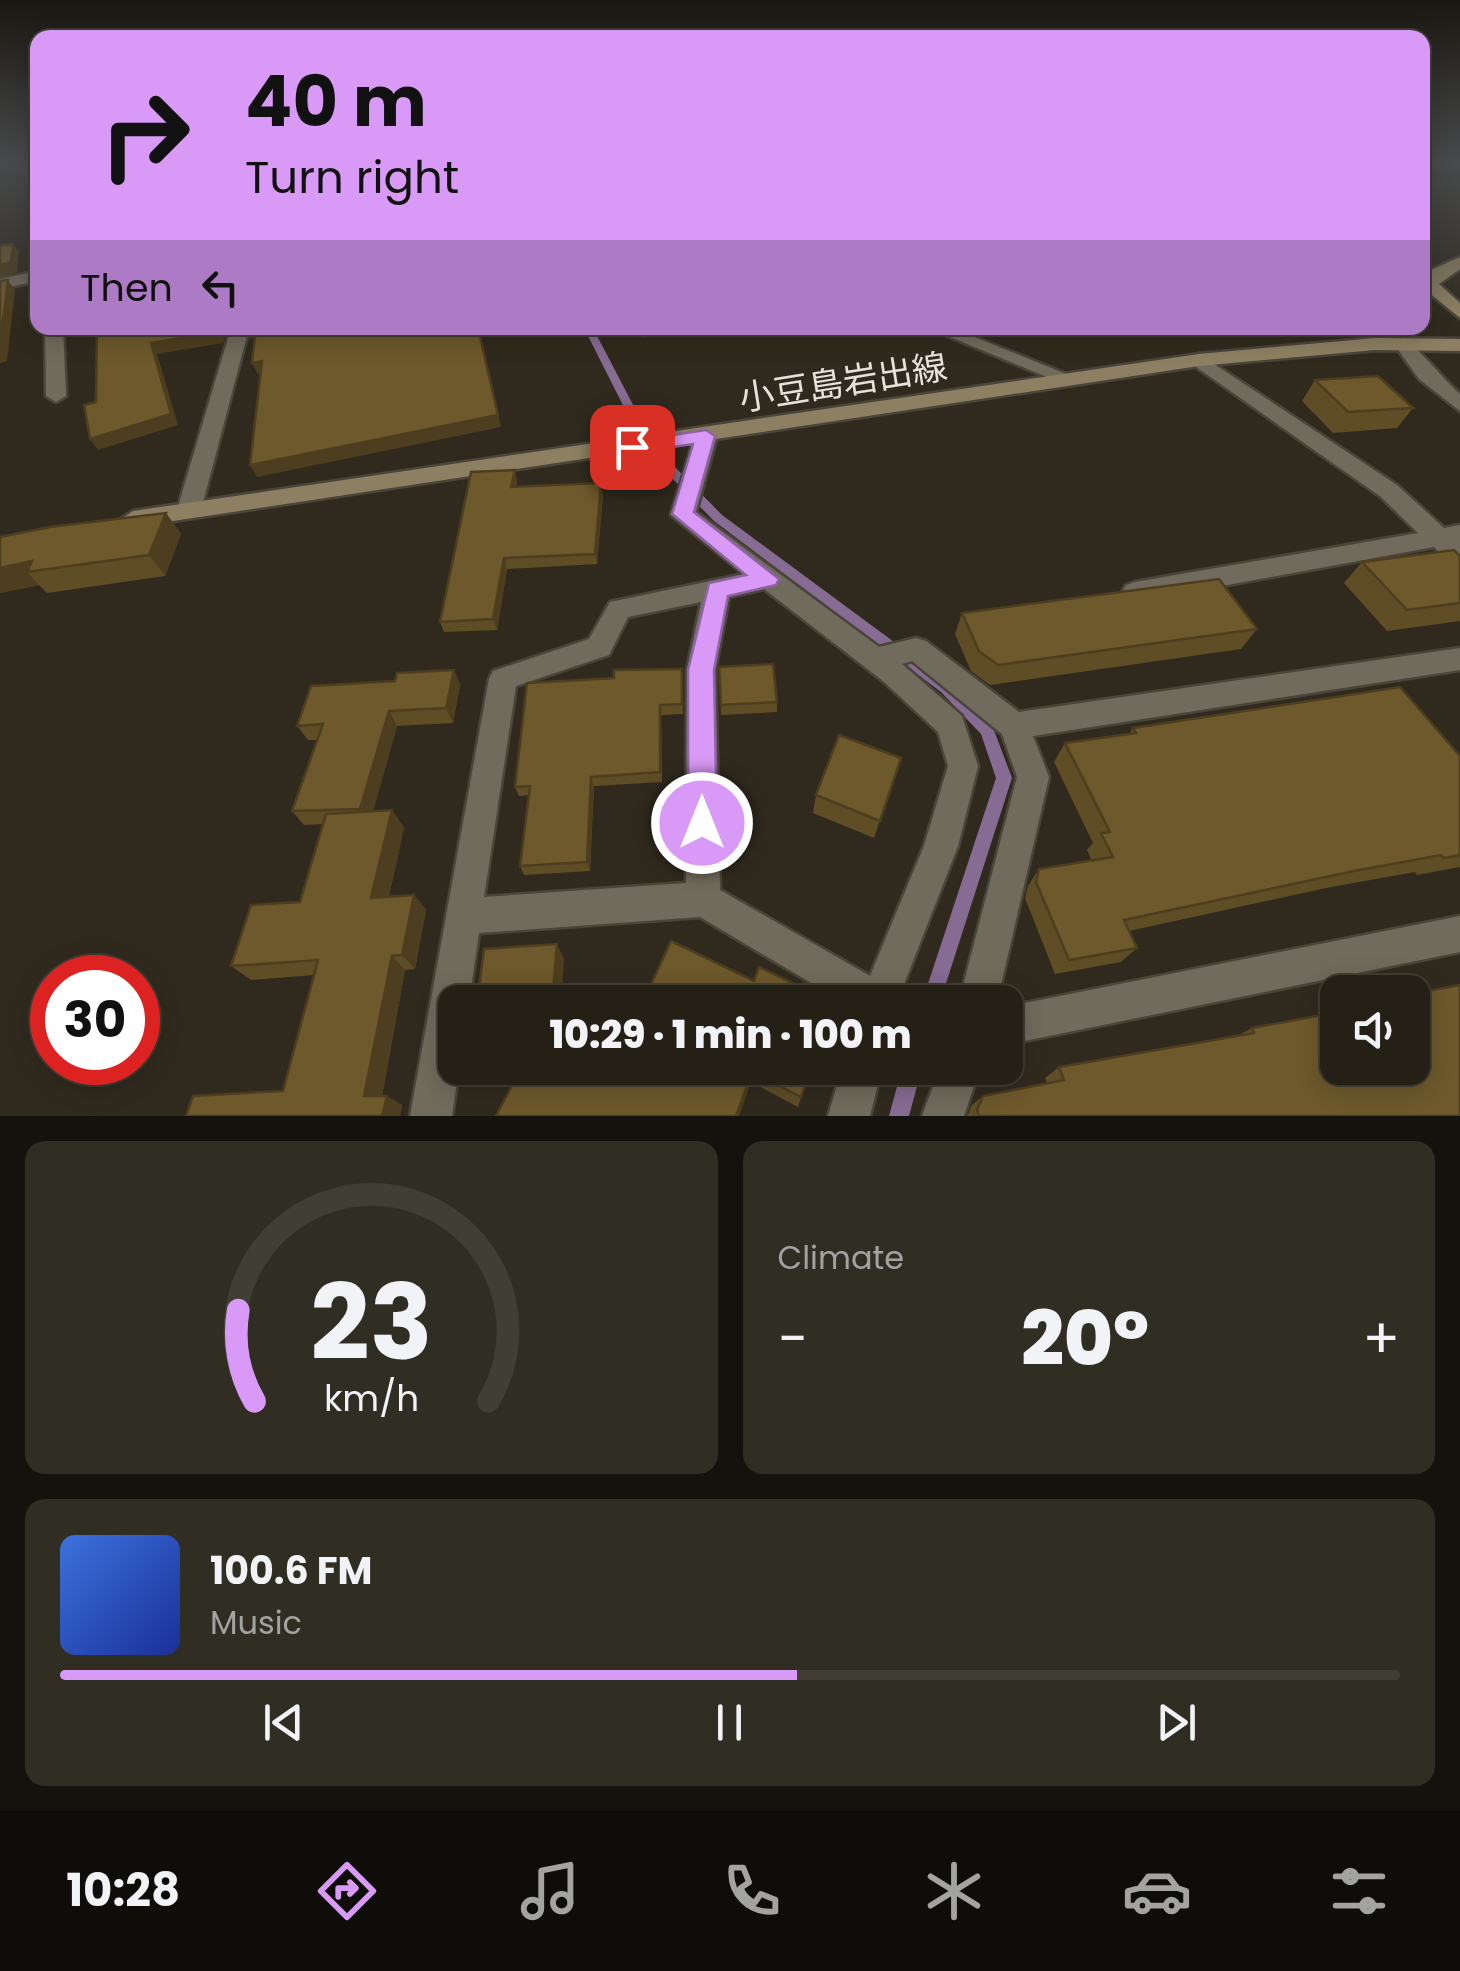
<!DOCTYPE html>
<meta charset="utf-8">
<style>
body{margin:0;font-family:Poppins,"Noto Sans JP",sans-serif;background:#302d23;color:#f1f3f6;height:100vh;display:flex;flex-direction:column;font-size:38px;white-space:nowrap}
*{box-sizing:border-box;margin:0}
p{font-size:32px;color:#a3a3a1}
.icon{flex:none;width:55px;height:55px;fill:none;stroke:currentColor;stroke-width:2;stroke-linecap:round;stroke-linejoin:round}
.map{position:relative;height:1116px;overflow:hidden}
.side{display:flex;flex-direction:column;gap:25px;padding:25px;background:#14120c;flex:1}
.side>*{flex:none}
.top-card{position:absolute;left:30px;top:30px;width:1400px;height:305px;border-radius:20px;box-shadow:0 5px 25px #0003,0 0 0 2px #413e35;background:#d99af7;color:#111;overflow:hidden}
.tools{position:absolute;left:1320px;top:975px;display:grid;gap:20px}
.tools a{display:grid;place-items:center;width:110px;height:110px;border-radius:20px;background:#242016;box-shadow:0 5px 25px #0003,0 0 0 2px #413e35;font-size:50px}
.speed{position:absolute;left:30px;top:955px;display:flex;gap:20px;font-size:50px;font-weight:700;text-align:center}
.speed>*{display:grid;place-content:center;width:130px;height:130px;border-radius:50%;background:#242016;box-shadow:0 5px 25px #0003,0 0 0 2px #413e35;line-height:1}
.speed .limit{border:15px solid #d22;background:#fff;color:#111}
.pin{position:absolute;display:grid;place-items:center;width:85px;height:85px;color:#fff;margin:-42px;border-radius:20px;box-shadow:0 5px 15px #0006}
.me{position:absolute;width:110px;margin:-55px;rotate:0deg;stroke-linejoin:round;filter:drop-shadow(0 0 8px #0008)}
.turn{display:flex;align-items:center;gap:35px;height:210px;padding:0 50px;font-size:45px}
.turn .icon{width:130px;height:130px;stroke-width:2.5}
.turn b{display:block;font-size:70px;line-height:85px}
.then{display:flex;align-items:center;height:95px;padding:0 50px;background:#0003;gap:20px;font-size:38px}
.big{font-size:75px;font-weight:800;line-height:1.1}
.side .card{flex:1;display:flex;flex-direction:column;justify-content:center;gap:15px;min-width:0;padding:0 35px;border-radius:20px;background:#302d23}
.side .dial{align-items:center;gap:0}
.dial svg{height:260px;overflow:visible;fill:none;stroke:#413e35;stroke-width:7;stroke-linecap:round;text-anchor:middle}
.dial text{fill:#f1f3f6;stroke:none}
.song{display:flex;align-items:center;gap:30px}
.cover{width:120px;height:120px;border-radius:15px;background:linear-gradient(135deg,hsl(220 70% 55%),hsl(230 70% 35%))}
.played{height:10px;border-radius:5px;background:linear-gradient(90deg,#d99af7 55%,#413e35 55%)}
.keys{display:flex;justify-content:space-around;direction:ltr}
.heat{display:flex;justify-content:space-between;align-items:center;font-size:55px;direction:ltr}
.side .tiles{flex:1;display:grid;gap:25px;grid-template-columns:1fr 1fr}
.card:last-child{grid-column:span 2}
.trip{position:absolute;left:438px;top:985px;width:585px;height:100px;border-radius:20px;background:#242016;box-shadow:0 5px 25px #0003,0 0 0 2px #413e35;font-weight:800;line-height:100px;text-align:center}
.tabs{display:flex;height:160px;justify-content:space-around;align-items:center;background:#0e0d09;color:#a3a3a1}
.tabs .icon{width:70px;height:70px}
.tabs .on{color:#d99af7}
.tabs b{font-size:45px;color:#f1f3f6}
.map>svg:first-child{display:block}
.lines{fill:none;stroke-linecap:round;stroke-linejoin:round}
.stream{fill:#866b93;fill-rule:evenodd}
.street-casing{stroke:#4a453b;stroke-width:5}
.secondary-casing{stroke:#4a453b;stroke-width:5}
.street{fill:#716b5d;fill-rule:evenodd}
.secondary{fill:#8d8062;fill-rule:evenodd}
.wall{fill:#5f4d26}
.shaded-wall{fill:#4d3e1f}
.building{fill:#6e592c;stroke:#4d3e1f;stroke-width:2.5}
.route{fill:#d99af7;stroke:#8d64a1;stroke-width:2.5}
.labels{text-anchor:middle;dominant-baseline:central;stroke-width:8;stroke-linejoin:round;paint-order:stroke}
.street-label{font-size:35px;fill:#e7e3db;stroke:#302a1e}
</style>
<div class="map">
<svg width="1460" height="1116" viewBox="0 0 1460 1116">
<rect width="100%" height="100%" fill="#302a1e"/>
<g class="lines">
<g class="stream">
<polygon points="584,328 593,328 642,422 673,465 722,515 951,684 992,725 1012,778 940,1002 922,1002 996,778 981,734 941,692 714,521 665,471 633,425"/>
<polygon points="902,1068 922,1068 909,1116 889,1116"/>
</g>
<g class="street-casing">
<g id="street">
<polygon points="0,163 9,163 0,167"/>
<polygon points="38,271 38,281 0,289 0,279"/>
<polygon points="45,328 63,328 66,396 56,402 46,396"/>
<polygon points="231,328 249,328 201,510 189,518 177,510"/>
<polygon points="928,328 952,328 1081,380 1078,384 1064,384"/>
<path d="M1403 338C1414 343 1446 382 1460 394V411L1419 379 1394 344Z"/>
<polygon points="1199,354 1397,485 1444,528 1460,525 1460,567 1451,564 1434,547 1135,602 1126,599 1122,592 1126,585 1135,582 1418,533 1381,497 1192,364 1189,360"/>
<path d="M706 429 717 436 696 512 879 647 916 638 926 641 1019 712 1460 648V670L1033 736 1049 777 997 1002H959L1017 777 1002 734 912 661 902 664 962 716 978 766 958 846 897 1002H843L700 917 479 933 469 1002H455V1068H459L452 1116H410L489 679 493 671 589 639 610 602 744 574 671 515 695 436ZM764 589 883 681 938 732 948 766 924 846 870 976 720 890 715 670 729 597ZM701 602 687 670 686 883 484 897 516 686 609 655 628 617Z"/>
<polygon points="1460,916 1460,952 1005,1045 1005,1007"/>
<polygon points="842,1068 882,1068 870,1116 828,1116"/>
<polygon points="940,1068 980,1068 964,1116 922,1116"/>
</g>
</g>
<g class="secondary-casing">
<g id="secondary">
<polygon points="1460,257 1460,269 1439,284 1460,303 1460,318 1422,287 1431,270"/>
<polygon points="1375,338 1460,339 1460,351 1375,350 1199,366 133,527 121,519 133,511 1199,354"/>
</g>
</g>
<use href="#street" class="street"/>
<use href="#secondary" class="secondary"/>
</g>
<g class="wall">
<polygon points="630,328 670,328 643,338"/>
<polygon points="1315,380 1413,408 1397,428 1333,433 1302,401"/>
<polygon points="515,470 517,481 516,487 603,494 597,564 507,569 497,630 444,632 440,622"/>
<polygon points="166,513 181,534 165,576 47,593 39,585 0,593 0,537"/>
<polygon points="1460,556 1460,621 1387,631 1344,583 1362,562"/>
<polygon points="962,613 1257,629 1241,649 990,685 971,671 955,634"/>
<polygon points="719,667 777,702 777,712 721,715"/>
<polygon points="454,670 460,685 453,723 397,726 373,811 392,810 404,828 389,896 414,895 426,910 415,969 405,970 382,1096 402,1105 400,1116 186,1116 283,1091 314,975 251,980 231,966 300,902 323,824 304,825 292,811 317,740 308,740 297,726 395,681"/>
<polygon points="683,679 683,714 661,715 662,782 594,786 590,871 524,875 520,866 529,795 519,796 515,787"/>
<polygon points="1133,728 1460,756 1460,867 1417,875 1415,872 1331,887 1129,931 1137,948 1121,962 1055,974 1025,898 1028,886 1039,869 1092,861 1087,850 1093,843 1054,762 1065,743 1129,734"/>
<polygon points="901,758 874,838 813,813 816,795"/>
<polygon points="1338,1009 1338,1068 1460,1116 967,1116 972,1105 983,1096 1047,1083 1045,1078 1059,1067 1239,1035 1252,1028 1328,1014"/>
<polygon points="521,1068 811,1068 798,1107 751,1082"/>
</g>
<g class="shaded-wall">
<polygon points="13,244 19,253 17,272 0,278 0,265"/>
<polygon points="8,280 15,290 7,361 0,363 0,346"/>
<polygon points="89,328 101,328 104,333 94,335"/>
<polygon points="218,328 228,328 223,343 157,354 178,425 98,450 90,439 151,343"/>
<polygon points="245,328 257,328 262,337 250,339"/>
<polygon points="478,328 501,427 257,477 250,465"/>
<polygon points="643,328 670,328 643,338"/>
<polygon points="262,361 268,373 258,374 252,363"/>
<polygon points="515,470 517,481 514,498 511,487"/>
<polygon points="601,483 603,494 597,564 595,554"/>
<polygon points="166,513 181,534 165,576 149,555"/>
<polygon points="504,558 507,569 497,630 493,619"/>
<polygon points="32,561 27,572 39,585 0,593 0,568"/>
<polygon points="454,670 460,685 453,723 446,708"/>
<polygon points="389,711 397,726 370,822 360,809"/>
<polygon points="591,777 594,786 590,871 587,862"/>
<polygon points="392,810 404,828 385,913 371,898"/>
<polygon points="414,895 426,910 415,969 402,955"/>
<polygon points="557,944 564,959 561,1002 552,1002"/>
<polygon points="392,956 405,970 380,1106 364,1096"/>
<polygon points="752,1072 751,1082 739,1116 736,1116"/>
<polygon points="387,1096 402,1105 400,1116 382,1116"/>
</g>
<g class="building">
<polygon points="13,244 11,262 0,265 0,246"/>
<polygon points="8,280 0,346 0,281"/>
<polygon points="97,328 218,328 217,332 151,343 171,414 90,439 84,405 96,402"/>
<polygon points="256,328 442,328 460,331 462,328 478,328 498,415 250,465 262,361 252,363"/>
<polygon points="1378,376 1413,408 1348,412 1315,380"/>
<polygon points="515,470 511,487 601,483 595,554 504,558 493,619 440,622 471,472"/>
<polygon points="166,513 149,555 27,572 32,561 0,568 0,537 50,527"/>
<polygon points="1454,550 1460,556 1460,603 1407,610 1362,562"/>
<polygon points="1219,579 1257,629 998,665 979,651 962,613"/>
<polygon points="773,664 777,702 721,705 719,667"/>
<polygon points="682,669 682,704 660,705 660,772 591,777 587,862 520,866 530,786 515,787 527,683 614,678 614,670"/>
<polygon points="454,670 446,708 389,711 360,809 292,811 323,724 297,726 311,686 395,681 397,673"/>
<polygon points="1400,687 1460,756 1460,855 1444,858 1441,855 1354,871 1124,920 1137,948 1069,960 1036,882 1039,869 1113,857 1101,833 1110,832 1065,743 1136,733 1133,728"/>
<polygon points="839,735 901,758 880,821 816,795"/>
<polygon points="392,810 371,898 414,895 402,955 392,956 364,1096 387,1096 382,1116 186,1116 193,1096 283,1091 318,960 231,966 251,905 300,902 326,814"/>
<polygon points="671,941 754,981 759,967 832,1002 643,1002"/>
<polygon points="557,944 552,1002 477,1002 484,949"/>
<polygon points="1460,985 1460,1116 979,1116 977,1110 983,1096 1064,1080 1059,1067 1254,1033 1252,1028 1338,1012 1338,1068 1412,1068 1412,994"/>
<polygon points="521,1068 811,1068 801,1097 752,1072 736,1116 496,1116"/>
</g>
<linearGradient id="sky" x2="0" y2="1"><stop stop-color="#1a1710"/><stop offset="0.51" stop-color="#484a4c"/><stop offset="1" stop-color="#484a4c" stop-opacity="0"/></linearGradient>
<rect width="1460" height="319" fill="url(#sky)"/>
<polygon class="route" points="706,430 715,436 694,512 779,579 776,585 728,596 714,670 717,823 713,833 702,837 692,833 688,823 688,670 709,583 746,575 672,514 693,444 632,453 622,447 632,441"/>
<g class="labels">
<g class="street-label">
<text transform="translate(843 382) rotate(-9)">小豆島岩出線</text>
</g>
</g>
</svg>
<div class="tools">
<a><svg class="icon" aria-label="sound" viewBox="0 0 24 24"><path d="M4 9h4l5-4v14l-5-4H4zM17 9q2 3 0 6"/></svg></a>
</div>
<div class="speed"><div class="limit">30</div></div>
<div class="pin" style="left:632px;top:447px;background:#d93025"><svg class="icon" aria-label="arrive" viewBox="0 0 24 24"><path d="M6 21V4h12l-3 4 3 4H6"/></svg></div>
<svg class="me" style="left:702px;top:823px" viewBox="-20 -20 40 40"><circle r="17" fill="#d99af7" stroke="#fff" stroke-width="3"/><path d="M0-11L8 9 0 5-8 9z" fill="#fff"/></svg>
<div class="trip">10:29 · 1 min · 100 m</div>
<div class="top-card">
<div class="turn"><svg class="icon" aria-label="right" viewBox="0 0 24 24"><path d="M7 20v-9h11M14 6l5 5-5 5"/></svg><div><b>40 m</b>Turn right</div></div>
<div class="then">Then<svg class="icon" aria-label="left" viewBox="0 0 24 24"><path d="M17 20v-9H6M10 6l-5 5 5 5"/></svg></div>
</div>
</div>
<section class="side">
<div class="tiles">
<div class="card dial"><svg viewBox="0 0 100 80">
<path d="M14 69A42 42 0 1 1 86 69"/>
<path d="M14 69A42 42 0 0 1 9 41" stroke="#d99af7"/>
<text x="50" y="56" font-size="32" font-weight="700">23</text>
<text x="50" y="72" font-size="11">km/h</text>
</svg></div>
<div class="card"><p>Climate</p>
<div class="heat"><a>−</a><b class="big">20°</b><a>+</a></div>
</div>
<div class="card">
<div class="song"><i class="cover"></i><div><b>100.6 FM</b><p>Music</p></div></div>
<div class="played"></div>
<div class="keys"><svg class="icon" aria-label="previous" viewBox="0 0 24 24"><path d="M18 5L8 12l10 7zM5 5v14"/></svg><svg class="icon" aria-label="pause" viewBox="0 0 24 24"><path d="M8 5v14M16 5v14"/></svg><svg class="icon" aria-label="next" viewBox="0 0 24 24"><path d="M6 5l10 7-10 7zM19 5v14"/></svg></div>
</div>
</div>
</section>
<nav class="tabs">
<b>10:28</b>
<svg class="icon on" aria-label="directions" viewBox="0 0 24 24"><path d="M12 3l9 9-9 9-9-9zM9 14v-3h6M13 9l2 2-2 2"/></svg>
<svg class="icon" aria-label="music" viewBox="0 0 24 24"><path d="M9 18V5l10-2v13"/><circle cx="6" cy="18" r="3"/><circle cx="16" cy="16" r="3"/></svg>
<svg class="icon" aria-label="phone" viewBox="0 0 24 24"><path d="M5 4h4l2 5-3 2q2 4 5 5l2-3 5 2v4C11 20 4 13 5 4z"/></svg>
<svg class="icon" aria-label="climate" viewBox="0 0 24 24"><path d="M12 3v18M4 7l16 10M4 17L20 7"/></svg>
<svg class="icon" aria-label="car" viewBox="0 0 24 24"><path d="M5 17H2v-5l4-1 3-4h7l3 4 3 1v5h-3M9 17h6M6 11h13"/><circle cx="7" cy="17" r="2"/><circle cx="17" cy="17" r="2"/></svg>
<svg class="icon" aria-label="filters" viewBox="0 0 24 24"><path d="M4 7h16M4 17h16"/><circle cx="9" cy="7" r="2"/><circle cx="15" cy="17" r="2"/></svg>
</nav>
